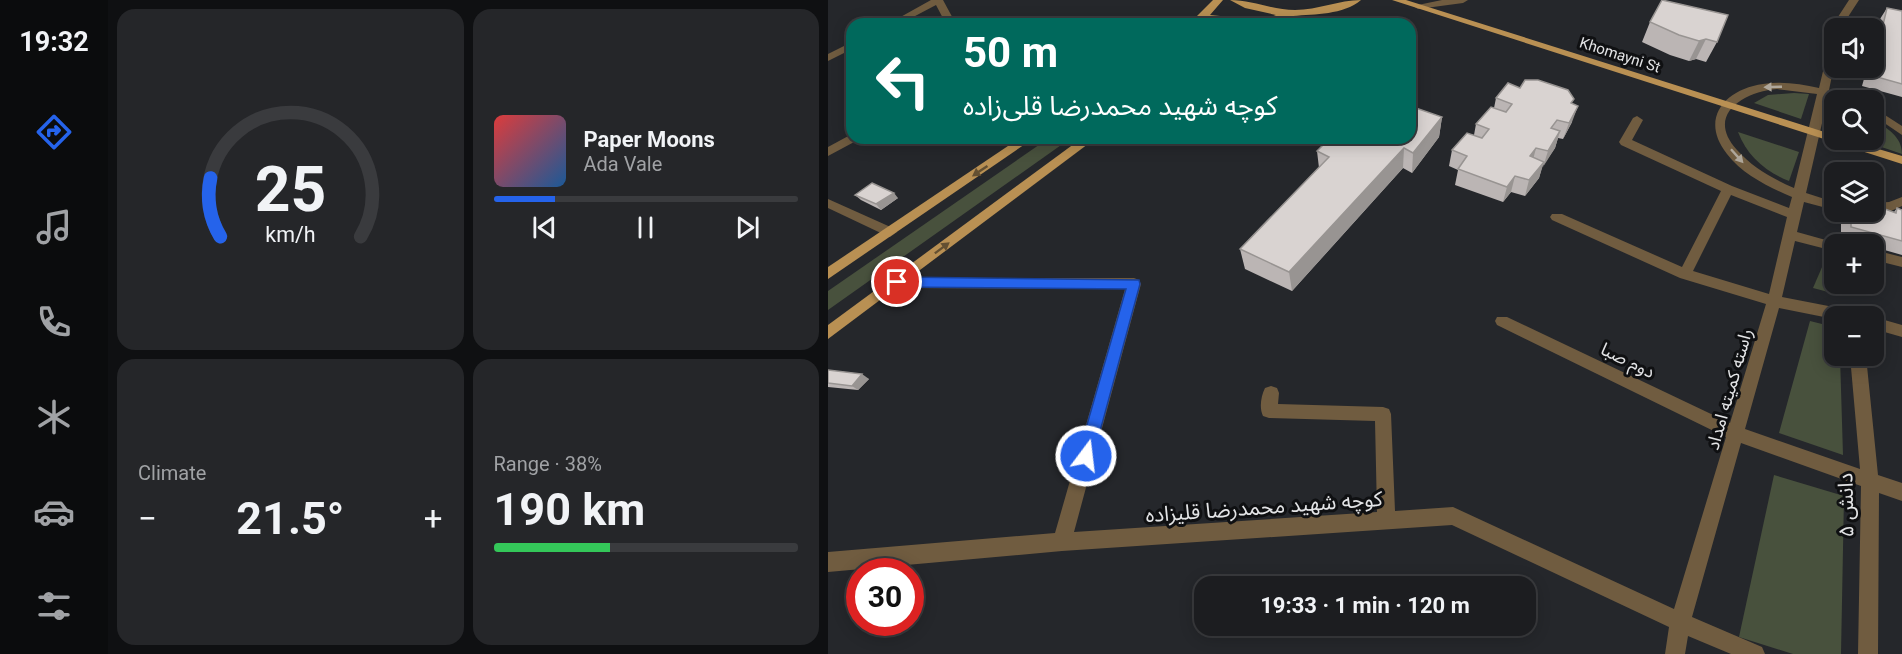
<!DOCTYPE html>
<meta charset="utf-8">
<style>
body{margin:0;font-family:Roboto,"Noto Sans Arabic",sans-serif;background:#252629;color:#f1f3f6;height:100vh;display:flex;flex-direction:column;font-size:22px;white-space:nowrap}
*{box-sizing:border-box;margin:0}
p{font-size:20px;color:#a0a2a5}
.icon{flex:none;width:33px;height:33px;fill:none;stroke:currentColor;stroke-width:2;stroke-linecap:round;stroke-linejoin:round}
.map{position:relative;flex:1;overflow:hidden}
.details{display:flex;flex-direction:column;gap:9px;padding:9px;background:#0f1012;width:720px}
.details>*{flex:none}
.hud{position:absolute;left:18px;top:18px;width:570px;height:126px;border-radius:18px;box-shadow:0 3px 15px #0003,0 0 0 2px #3a3b3e;background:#00695c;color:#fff;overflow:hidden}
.tools{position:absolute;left:996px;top:18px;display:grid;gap:12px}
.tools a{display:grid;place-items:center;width:60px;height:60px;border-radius:12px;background:#1c1d20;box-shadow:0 3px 15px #0003,0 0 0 2px #3a3b3e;font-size:30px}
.speed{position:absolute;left:18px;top:558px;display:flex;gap:12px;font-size:30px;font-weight:700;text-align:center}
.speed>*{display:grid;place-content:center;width:78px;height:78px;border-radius:50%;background:#1c1d20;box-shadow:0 3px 15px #0003,0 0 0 2px #3a3b3e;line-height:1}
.speed .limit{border:9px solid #d22;background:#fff;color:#111}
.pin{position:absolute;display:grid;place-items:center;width:51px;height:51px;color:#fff;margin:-26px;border:3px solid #fff;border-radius:50%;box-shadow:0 2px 6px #0007}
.me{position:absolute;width:66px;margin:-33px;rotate:15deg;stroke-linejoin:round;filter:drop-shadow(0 0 4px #0008)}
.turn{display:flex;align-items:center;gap:21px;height:126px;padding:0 18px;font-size:27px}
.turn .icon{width:78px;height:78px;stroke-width:2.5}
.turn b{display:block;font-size:42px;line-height:51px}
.big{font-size:45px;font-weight:700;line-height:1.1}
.details .widget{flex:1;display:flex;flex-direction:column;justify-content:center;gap:9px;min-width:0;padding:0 21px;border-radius:18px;background:#252629}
.details .dial{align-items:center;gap:0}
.dial svg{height:156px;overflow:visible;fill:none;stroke:#3a3b3e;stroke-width:7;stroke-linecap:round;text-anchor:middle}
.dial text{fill:#f1f3f6;stroke:none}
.song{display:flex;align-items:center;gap:18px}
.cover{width:72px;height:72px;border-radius:9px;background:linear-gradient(135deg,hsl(0 70% 55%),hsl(210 70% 35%))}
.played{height:6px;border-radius:3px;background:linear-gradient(90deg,#2563eb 20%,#3a3b3e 20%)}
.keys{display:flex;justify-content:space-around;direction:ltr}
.heat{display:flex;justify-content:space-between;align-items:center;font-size:33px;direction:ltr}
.charge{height:9px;border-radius:4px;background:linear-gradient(90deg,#34c759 38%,#3a3b3e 0)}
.details .tiles{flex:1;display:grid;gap:9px;grid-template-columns:repeat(2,1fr)}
.trip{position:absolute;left:366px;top:576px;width:342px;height:60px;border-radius:18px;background:#1c1d20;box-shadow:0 3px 15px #0003,0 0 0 2px #3a3b3e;font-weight:700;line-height:60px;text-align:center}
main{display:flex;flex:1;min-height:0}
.menu{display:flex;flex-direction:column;width:108px;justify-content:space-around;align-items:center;background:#0b0c0d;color:#a0a2a5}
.menu .icon{width:42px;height:42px}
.menu .active{color:#2563eb}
.menu b{font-size:27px;color:#f1f3f6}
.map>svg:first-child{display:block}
.green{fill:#48513d}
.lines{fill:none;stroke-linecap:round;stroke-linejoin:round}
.minor{fill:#705c40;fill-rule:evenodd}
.major{fill:#b99053;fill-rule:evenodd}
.wall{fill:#bbb5b4}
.shaded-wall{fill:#989492}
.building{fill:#d9d3d1;stroke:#989492;stroke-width:1.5}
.oneway{fill:#afa79b}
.oneway2{fill:#645032}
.route{fill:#2563eb;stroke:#184099;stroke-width:1.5}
.labels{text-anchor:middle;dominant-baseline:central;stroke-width:6;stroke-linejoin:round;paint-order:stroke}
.far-street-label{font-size:15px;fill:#e3e4e6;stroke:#0f1012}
.street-label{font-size:18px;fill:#e3e4e6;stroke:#0f1012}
.near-street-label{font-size:21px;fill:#e3e4e6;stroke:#0f1012}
</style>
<main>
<nav class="menu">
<b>19:32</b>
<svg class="icon active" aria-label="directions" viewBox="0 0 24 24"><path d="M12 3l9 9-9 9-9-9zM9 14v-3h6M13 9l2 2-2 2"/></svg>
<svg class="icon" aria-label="music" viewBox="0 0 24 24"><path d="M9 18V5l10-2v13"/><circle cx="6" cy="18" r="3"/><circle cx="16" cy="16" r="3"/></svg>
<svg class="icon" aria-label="phone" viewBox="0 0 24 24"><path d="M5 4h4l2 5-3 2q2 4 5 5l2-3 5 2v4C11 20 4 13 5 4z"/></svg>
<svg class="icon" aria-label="climate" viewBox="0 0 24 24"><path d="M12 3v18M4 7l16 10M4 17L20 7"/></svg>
<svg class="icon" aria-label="car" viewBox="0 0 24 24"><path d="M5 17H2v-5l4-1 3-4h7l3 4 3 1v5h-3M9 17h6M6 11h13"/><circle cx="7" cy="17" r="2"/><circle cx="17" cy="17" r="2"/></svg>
<svg class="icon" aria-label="filters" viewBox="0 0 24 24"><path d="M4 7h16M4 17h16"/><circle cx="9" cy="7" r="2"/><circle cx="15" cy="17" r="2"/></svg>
</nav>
<section class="details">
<div class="tiles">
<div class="widget dial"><svg viewBox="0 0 100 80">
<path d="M14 69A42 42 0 1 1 86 69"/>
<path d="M14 69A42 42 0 0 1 9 39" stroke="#2563eb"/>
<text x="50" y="56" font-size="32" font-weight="700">25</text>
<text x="50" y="72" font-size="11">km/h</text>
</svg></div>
<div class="widget">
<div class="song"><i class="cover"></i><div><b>Paper Moons</b><p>Ada Vale</p></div></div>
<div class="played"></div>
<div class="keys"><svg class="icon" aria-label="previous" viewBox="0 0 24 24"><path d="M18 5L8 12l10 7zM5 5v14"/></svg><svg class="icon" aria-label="pause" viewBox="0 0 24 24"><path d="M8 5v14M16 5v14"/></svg><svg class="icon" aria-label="next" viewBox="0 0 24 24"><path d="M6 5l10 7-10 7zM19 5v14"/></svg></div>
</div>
<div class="widget"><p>Climate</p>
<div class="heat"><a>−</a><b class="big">21.5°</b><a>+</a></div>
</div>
<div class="widget"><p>Range · 38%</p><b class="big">190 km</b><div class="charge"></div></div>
</div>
</section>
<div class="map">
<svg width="1074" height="654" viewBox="0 0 1074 654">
<rect width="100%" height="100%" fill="#25272b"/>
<g class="green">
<polygon points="966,93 981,94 973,119 926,103 940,95"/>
<path d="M1046 119C1059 129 1074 136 1074 154L1033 140H1046Z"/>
<path d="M910 132 971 152 961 181C938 172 919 156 910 132Z"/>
<polygon points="221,138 243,138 0,310 0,291"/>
<polygon points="1006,164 1041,172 1006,172 1006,195 996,193"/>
<polygon points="1001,251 1004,293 985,288"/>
<polygon points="982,321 1006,327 1006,356 1012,356 1015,455 951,433"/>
<polygon points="946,475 1016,496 1013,654 965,654 911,637"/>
</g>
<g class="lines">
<g class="minor">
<polygon points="103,0 115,0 128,24 118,24 108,5 72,24 60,24"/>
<polygon points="614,0 640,0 635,3 590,9 585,6"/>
<polygon points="1021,0 1031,0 1018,20 1016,28 1006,29 1008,20"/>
<polygon points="24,42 24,49 0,61 0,54"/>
<path d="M1006 43V66L1001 90 1029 100H1013L1000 97 978 193 1006 202V210L976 202 969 232 1012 244H1006V251L967 241 954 297 1021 310 1026 312 1028 316H1006V319L951 308 917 429 1032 469 1022 356H1038L1050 475 1074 483V501L1051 493 1050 654H1030L1033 486 913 443 864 617 934 647 937 654H903L860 636 857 654H837L841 627 624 525 234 551 0 572V552L227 533 297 289 70 288 65 286 63 282 65 278H306L311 280 313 284 246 532 549 512 547 421 441 418 435 416C431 408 433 396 437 388L443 386 449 388 451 393 450 404 555 407 561 409 563 414 567 511 625 507 846 609 898 437 669 325 667 321 669 317H679L902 423 938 304 852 278 724 220 722 217 724 214H734L854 267 893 191 793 145 791 142 805 118 809 116 815 120 804 140 904 186 961 208 964 197C941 187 915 175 899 154 871 119 897 89 935 84 954 81 973 84 991 88L1001 46ZM949 89 989 94 966 188C945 179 924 167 909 150 877 115 915 92 949 89ZM903 195 959 217 941 294 865 271Z"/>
<polygon points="1046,108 1074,126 1074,135 1046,116"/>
<polygon points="24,134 24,138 30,138 28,141 0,156 0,147"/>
<polygon points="1074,197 1074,206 1063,211 1046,211 1046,203 1061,202"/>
<polygon points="0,199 67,229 69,232 62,237 57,235 0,208"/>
<polygon points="1046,250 1074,257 1074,267 1046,260"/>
<polygon points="1046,317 1074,325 1074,337 1046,329"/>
</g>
<g class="major">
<polygon points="385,0 395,0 382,15 392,16 407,24 394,24 387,21 361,24"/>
<path d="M402 0C424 0 445 10 467 10 490 10 511 0 533 0 515 15 487 14 465 16 451 17 440 24 424 24L448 15 417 8Z"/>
<polygon points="564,0 578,0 1006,135 1006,140 1020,140 1074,156 1074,164"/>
<polygon points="192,138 206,138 0,279 0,267"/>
<polygon points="254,138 268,138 0,339 0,325"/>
</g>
</g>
<g class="wall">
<polygon points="1059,8 1074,11 1074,97 1034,86 1039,68 1046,68 1046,42 1052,19"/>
<polygon points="822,22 889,42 878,62 868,59 861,61 842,55 814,42"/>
<polygon points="668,98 744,104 744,122 735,139 730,138 727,148 714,167 711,178 697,196 683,192 675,202 627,185 630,170 621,166 624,150 646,135 648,124 666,108"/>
<polygon points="614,117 611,137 584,173 575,168 464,291 417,269 412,249 491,168 489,151"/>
<polygon points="27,195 70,198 53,210 33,200"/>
<polygon points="1069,208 1074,210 1074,255 1046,247 1046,244 1036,244 1013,238 1013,222 1023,212 1028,213 1030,212 1054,213 1057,209 1066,212"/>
<polygon points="0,370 41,379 30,390 0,387"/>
</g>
<g class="shaded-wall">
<polygon points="878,39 868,59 861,61 871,41"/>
<polygon points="750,106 744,122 735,139 741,123"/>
<polygon points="614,117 611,137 584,173 585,153"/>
<polygon points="732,131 727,148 715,167 720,151"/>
<polygon points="576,148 575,168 464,291 461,272"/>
<polygon points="708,148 704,164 702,156"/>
<polygon points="716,162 711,178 697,196 701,180"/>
<polygon points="687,176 683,192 675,202 679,187"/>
<polygon points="66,193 70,198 53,210 48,204"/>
<polygon points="34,374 41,379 30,390 24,386"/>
</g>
<g class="building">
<polygon points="834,0 900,15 889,42 878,39 871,41 851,35 822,22"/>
<polygon points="1059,8 1074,11 1074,84 1042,75 1044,68 1046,68 1046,63"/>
<polygon points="697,80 710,80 740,90 746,99 743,103 750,106 741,123 729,120 723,128 732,131 720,151 708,148 702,156 716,162 701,180 687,176 679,187 630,169 639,156 624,150 639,133 654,138 661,129 648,124 663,107 678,112 684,104 668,98 680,83 692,88"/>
<polygon points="582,106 614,117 585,153 576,148 461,272 412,249 501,157 489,151 502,138 582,138"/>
<polygon points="44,183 66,193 48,204 27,195"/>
<polygon points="1069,208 1074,210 1074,241 1023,227 1023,212 1030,214 1031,212 1036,212 1043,213 1043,212 1046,212 1046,210 1057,214 1057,209 1068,213"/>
<polygon points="0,370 34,374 24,386 0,383"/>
</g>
<defs><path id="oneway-solid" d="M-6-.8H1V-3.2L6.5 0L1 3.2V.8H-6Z" transform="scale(1.5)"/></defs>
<g class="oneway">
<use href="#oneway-solid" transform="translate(945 87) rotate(178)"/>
<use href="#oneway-solid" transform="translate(909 156) rotate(48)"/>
</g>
<g class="oneway2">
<use href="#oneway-solid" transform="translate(152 171) rotate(146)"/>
<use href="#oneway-solid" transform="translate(114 248) rotate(-37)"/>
</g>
<polygon class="route" points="69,277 311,280 312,284 264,461 258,463 253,461 250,456 298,289 69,287 63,282"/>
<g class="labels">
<g class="far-street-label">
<text transform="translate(792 55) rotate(18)">Khomayni St</text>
</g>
<g class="street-label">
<text transform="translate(800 360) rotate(26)">دوم صبا</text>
<text transform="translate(901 389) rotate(-74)">راسته کمیته امداد</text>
</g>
<g class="near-street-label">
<text transform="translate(1018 505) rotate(-91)">دانش ۵</text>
<text transform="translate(436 507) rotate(-4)">کوچه شهید محمدرضا قلیزاده</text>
</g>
</g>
</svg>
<div class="tools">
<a><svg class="icon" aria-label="sound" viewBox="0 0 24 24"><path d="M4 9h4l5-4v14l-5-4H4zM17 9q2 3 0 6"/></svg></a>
<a><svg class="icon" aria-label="search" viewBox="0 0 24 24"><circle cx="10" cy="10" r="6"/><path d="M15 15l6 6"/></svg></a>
<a><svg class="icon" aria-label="layers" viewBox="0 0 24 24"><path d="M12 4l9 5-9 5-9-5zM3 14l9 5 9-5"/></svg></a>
<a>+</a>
<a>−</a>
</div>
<div class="speed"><div class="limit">30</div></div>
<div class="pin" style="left:69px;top:282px;background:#d93025"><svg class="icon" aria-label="arrive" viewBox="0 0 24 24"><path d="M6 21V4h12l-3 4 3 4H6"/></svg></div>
<svg class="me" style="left:258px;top:456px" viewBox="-20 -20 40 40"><circle r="17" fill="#2563eb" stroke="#fff" stroke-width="3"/><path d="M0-11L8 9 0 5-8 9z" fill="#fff"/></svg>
<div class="trip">19:33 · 1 min · 120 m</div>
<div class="hud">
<div class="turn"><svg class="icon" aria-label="left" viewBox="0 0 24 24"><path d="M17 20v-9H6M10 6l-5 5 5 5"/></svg><div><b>50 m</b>کوچه شهید محمدرضا قلی‌زاده</div></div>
</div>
</div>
</main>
